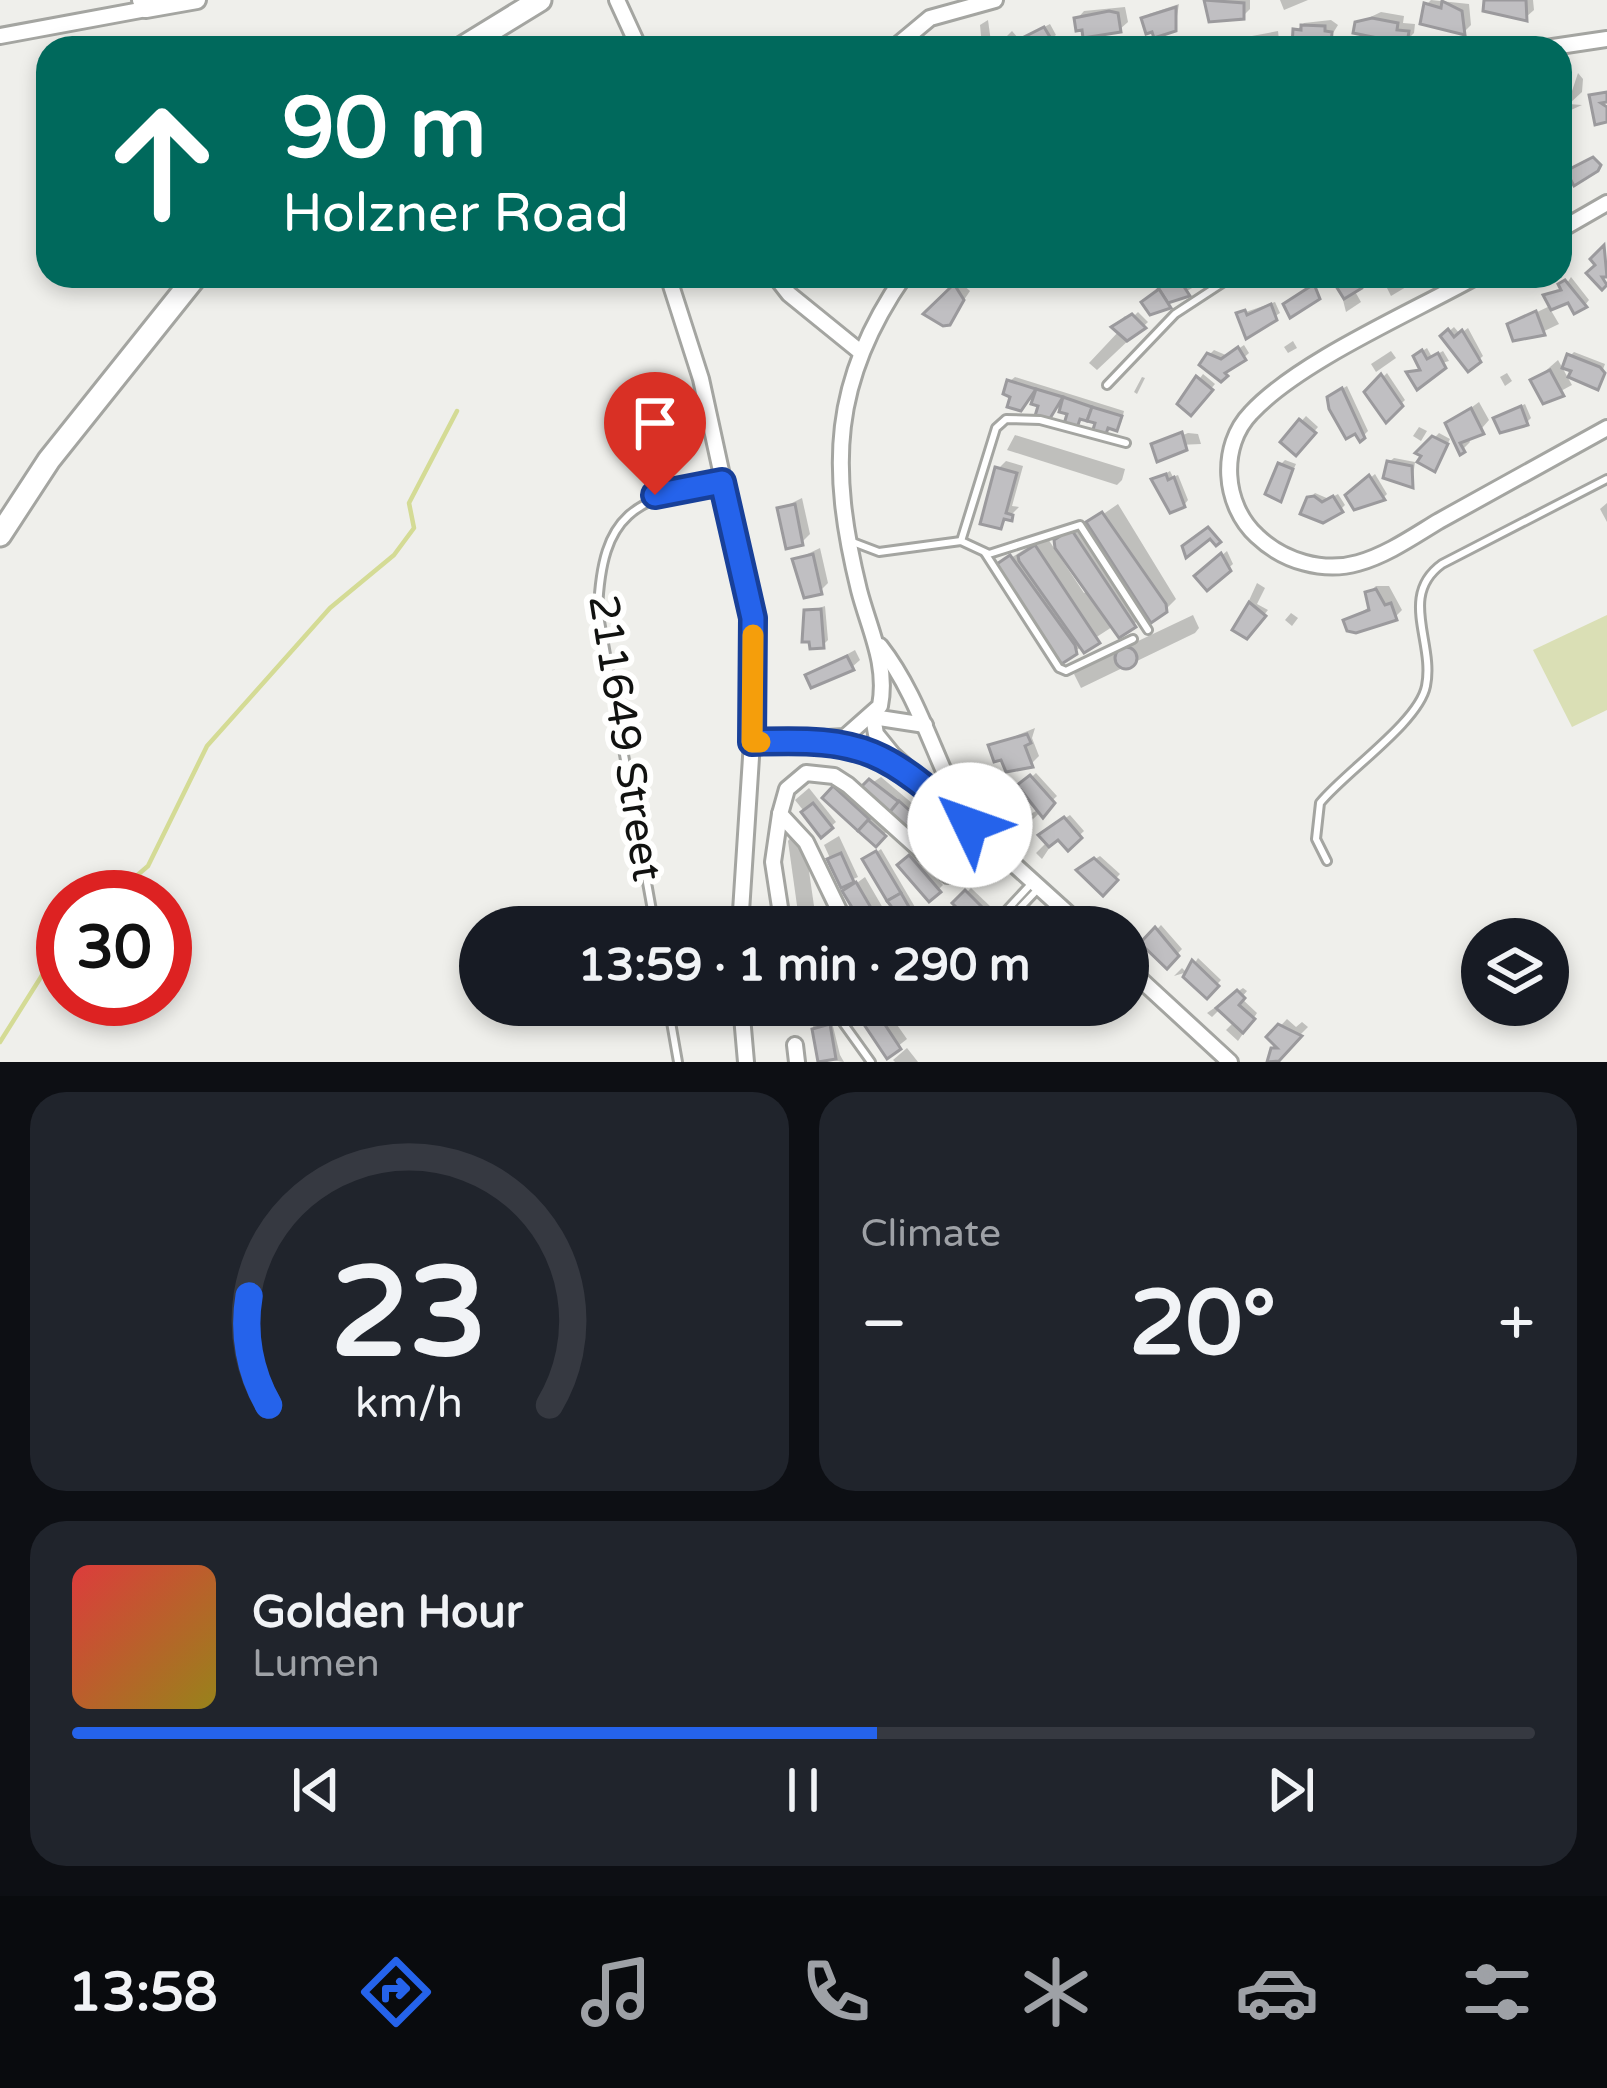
<!DOCTYPE html>
<meta charset="utf-8">
<style>
body{margin:0;font-family:"Varela Round",sans-serif;background:#20242c;color:#f1f3f6;height:100vh;display:flex;flex-direction:column;font-size:45px;white-space:nowrap}
*{box-sizing:border-box;margin:0}
p{font-size:39px;color:#9ea1a6}
.icon{flex:none;width:66px;height:66px;fill:none;stroke:currentColor;stroke-width:2;stroke-linecap:round;stroke-linejoin:round}
.map{position:relative;height:1062px;overflow:hidden}
.side{display:flex;flex-direction:column;gap:30px;padding:30px;background:#0d0f14;flex:1}
.side>*{flex:none}
.banner{position:absolute;left:36px;top:36px;width:1536px;height:252px;border-radius:36px;box-shadow:0 6px 18px #0003;background:#00695c;color:#fff;overflow:hidden}
.buttons{position:absolute;left:1461px;top:918px;display:grid;gap:24px}
.buttons a{display:grid;place-items:center;width:108px;height:108px;border-radius:50%;background:#171b24;box-shadow:0 6px 18px #0003;font-size:60px}
.speed{position:absolute;left:36px;top:870px;display:flex;gap:24px;font-size:60px;font-weight:700;text-align:center}
.speed>*{display:grid;place-content:center;width:156px;height:156px;border-radius:50%;background:#171b24;box-shadow:0 6px 18px #0003;line-height:1}
.speed .limit{border:18px solid #d22;background:#fff;color:#111}
.pin{position:absolute;display:grid;place-items:center;width:102px;height:102px;color:#fff;margin:-123px -51px;border-radius:50% 50% 50% 0;rotate:-45deg;box-shadow:0 0 12px #0007}
.pin .icon{rotate:45deg}
.me{position:absolute;width:132px;margin:-66px;rotate:312deg;stroke-linejoin:round;filter:drop-shadow(0 0 9px #0008)}
.turn{display:flex;align-items:center;gap:42px;height:252px;padding:0 48px;font-size:54px}
.turn .icon{width:156px;height:156px;stroke-width:2.5}
.turn b{display:block;font-size:84px;line-height:102px}
.big{font-size:90px;font-weight:700;line-height:1.1}
.side .tile{flex:1;display:flex;flex-direction:column;justify-content:center;gap:18px;min-width:0;padding:0 42px;border-radius:36px;background:#20242c}
.side .dial{align-items:center;gap:0}
.dial svg{height:312px;overflow:visible;fill:none;stroke:#363941;stroke-width:7;stroke-linecap:round;text-anchor:middle}
.dial text{fill:#f1f3f6;stroke:none}
.song{display:flex;align-items:center;gap:36px}
.cover{width:144px;height:144px;border-radius:18px;background:linear-gradient(135deg,hsl(0 70% 55%),hsl(50 70% 35%))}
.played{height:12px;border-radius:6px;background:linear-gradient(90deg,#2563eb 55%,#363941 55%)}
.keys{display:flex;justify-content:space-around;direction:ltr}
.heat{display:flex;justify-content:space-between;align-items:center;font-size:66px;direction:ltr}
.side .tiles{flex:1;display:grid;gap:30px;grid-template-columns:1fr 1fr}
.tile:last-child{grid-column:span 2}
.trip{position:absolute;left:459px;top:906px;width:690px;height:120px;border-radius:60px;background:#171b24;box-shadow:0 6px 18px #0003;font-weight:700;line-height:120px;text-align:center}
.tab-bar{display:flex;height:192px;justify-content:space-around;align-items:center;background:#090b0e;color:#9ea1a6}
.tab-bar .icon{width:84px;height:84px}
.tab-bar .selected{color:#2563eb}
.tab-bar b{font-size:54px;color:#f1f3f6}
.map>svg:first-child{display:block}
.green{fill:#dadfb5}
.shadow{fill:#0003}
.lines{fill:none;stroke-linecap:round;stroke-linejoin:round}
.stream{stroke:#d4db95;stroke-width:4.5}
.building{fill:#c0bfc2;stroke:#9b9a9d;stroke-width:3}
.service-casing{stroke:#a4a5a1;stroke-width:12}
.minor-casing{stroke:#a4a5a1;stroke-width:20}
.tertiary-casing{stroke:#a4a5a1;stroke-width:22}
.trunk-casing{stroke:#a4a5a1;stroke-width:27}
.service{stroke:#fff;stroke-width:6}
.minor{stroke:#fff;stroke-width:14}
.tertiary{stroke:#fff;stroke-width:16}
.trunk{stroke:#fff;stroke-width:21}
.route-casing{stroke:#184099;stroke-width:30}
.route{stroke:#2563eb;stroke-width:21}
.slow{stroke:#f59e0b;stroke-width:21}
.labels{text-anchor:middle;dominant-baseline:central;stroke-width:12;stroke-linejoin:round;paint-order:stroke}
.street-label{font-size:42px;fill:#111210;stroke:#fffffe}
</style>
<div class="map">
<svg width="1607" height="1062" viewBox="0 0 1607 1062">
<rect width="100%" height="100%" fill="#efefeb"/>
<polygon class="green" points="1607,615 1607,710 1572,727 1533,650"/>
<g class="shadow">
<polygon points="1208,0 1250,0 1250,9 1243,16 1212,19"/>
<polygon points="1280,0 1308,0 1284,10"/>
<polygon points="1431,0 1469,4 1471,25 1464,32 1427,4"/>
<polygon points="1487,0 1533,0 1534,10 1526,17"/>
<polygon points="1179,4 1175,28 1145,18 1149,14"/>
<polygon points="1125,7 1128,22 1120,29 1077,19 1084,11"/>
<polygon points="1381,12 1404,16 1403,23 1415,24 1414,33 1406,41 1358,23"/>
<polygon points="988,20 991,42 982,46 980,25"/>
<polygon points="1331,20 1338,25 1325,46 1296,31 1304,23"/>
<polygon points="1050,24 1056,35 1043,44 1045,48 1023,48 1029,35"/>
<polygon points="1012,31 1018,38 1011,44 1004,39"/>
<polygon points="1278,31 1279,40 1272,47 1218,48 1225,41"/>
<polygon points="976,39 979,48 950,48 953,46"/>
<polygon points="1180,40 1182,47 1200,41 1202,46 1199,48 1169,48"/>
<polygon points="1578,73 1583,79 1582,92 1569,104 1582,105 1560,115 1560,99 1570,97"/>
<polygon points="1567,168 1570,183 1560,189 1560,172"/>
<polygon points="835,276 855,276 847,283"/>
<polygon points="1176,276 1211,277 1151,312 1149,297"/>
<polygon points="1337,276 1368,276 1353,288 1361,302 1346,312"/>
<polygon points="1571,277 1589,300 1585,305 1575,310 1569,300 1549,307 1559,324 1536,335 1510,325 1552,305 1547,296 1564,288"/>
<polygon points="964,278 961,283 970,291 949,322 927,313"/>
<polygon points="1402,279 1406,287 1391,296 1387,288"/>
<polygon points="1275,302 1280,313 1248,334 1240,314"/>
<polygon points="1138,312 1148,322 1097,370 1089,363 1120,330 1115,326 1125,316 1130,320"/>
<polygon points="1454,327 1460,334 1468,328 1483,356 1469,368 1444,336"/>
<polygon points="1293,341 1297,348 1288,353 1284,347"/>
<polygon points="1244,345 1249,353 1225,374 1209,355 1214,350 1228,356"/>
<polygon points="1427,348 1432,357 1443,351 1449,361 1410,372 1422,367 1421,352"/>
<polygon points="1391,351 1396,358 1376,372 1371,364"/>
<polygon points="1574,352 1605,364 1597,385 1570,356"/>
<polygon points="1558,360 1572,385 1544,400 1534,381"/>
<polygon points="1387,373 1405,400 1386,418 1368,392"/>
<polygon points="1507,373 1512,381 1505,386 1500,377"/>
<polygon points="1203,374 1215,384 1191,412 1181,404"/>
<polygon points="1015,377 1124,411 1121,423 1104,434 1099,421 1082,416 1077,424 1071,412 1027,399 1010,381"/>
<polygon points="1142,377 1145,378 1137,394 1134,392"/>
<polygon points="1347,386 1368,431 1361,438 1335,393"/>
<polygon points="1479,402 1489,420 1476,435 1467,436 1470,442 1461,451 1449,424"/>
<polygon points="1525,404 1531,418 1527,422 1497,418"/>
<polygon points="673,414 679,431 674,436 656,422"/>
<polygon points="1306,416 1318,427 1296,452 1284,441"/>
<polygon points="1419,427 1427,431 1421,441 1413,436"/>
<polygon points="1188,433 1198,434 1201,444 1156,446"/>
<polygon points="1439,433 1450,439 1435,469 1420,453"/>
<polygon points="1015,435 1125,469 1122,480 1117,485 1007,450"/>
<polygon points="1394,458 1415,462 1412,484 1389,462"/>
<polygon points="1285,460 1296,464 1280,499 1280,465"/>
<polygon points="1006,461 1023,466 1012,506 1019,507 1000,526 998,469"/>
<polygon points="1170,471 1173,477 1178,475 1188,500 1184,505 1155,480"/>
<polygon points="1375,474 1387,494 1383,498 1349,496"/>
<polygon points="1315,493 1329,499 1338,494 1345,505 1341,509 1309,499"/>
<polygon points="802,498 810,534 802,542 780,509"/>
<polygon points="1607,503 1607,522 1600,509"/>
<polygon points="1118,504 1176,599 1165,610 1147,611 1134,624 1112,627 1075,651 998,566 1046,536 1084,593 1089,590 1057,541 1082,520 1086,526"/>
<polygon points="820,548 828,583 820,591 795,560"/>
<polygon points="1227,551 1233,564 1207,587 1198,576"/>
<polygon points="1257,583 1265,588 1257,604 1268,610 1247,635 1236,629"/>
<polygon points="1376,586 1389,586 1402,610 1395,617 1347,621 1371,606 1368,593"/>
<polygon points="825,606 828,640 823,645 807,612"/>
<polygon points="1291,613 1298,618 1292,626 1285,620"/>
<polygon points="1193,615 1199,628 1195,633 1081,688 1074,674 1079,669"/>
<polygon points="855,650 860,660 852,667 808,676"/>
<polygon points="1035,728 1032,738 1039,756 1031,764 991,746"/>
<polygon points="1036,773 1057,796 1030,822 1028,815 1040,809 1022,786"/>
<polygon points="881,777 963,846 948,862 866,787"/>
<polygon points="839,784 888,830 876,843 826,798"/>
<polygon points="809,788 836,822 822,834 795,800"/>
<polygon points="1070,815 1084,831 1068,846 1058,835 1042,859 1036,853 1048,841 1046,831"/>
<polygon points="792,836 804,836 817,927 800,927 788,841"/>
<polygon points="839,836 858,877 842,884 824,845"/>
<polygon points="881,849 919,914 905,925 866,860"/>
<polygon points="915,853 943,885 930,898 901,865"/>
<polygon points="1100,856 1120,874 1103,892 1084,866"/>
<polygon points="865,877 887,915 882,920 887,927 867,927 846,891"/>
<polygon points="971,888 991,907 976,922 956,903"/>
<polygon points="1161,925 1182,949 1167,965 1144,943"/>
<polygon points="1198,958 1221,980 1207,995 1184,973 1174,976 1182,968 1188,974"/>
<polygon points="1243,988 1247,991 1241,998 1257,1013 1238,1041 1226,1030 1235,1021 1221,1008 1212,1017 1207,1013"/>
<polygon points="854,1005 883,1005 907,1039 888,1054"/>
<polygon points="828,1006 840,1055 844,1062 820,1058 810,1012"/>
<polygon points="1287,1019 1296,1027 1302,1022 1308,1027 1273,1062 1269,1059 1281,1047 1270,1037"/>
<polygon points="907,1048 918,1062 895,1062 893,1060"/>
</g>
<g class="lines">
<g class="stream">
<polyline points="112,897 148,866 207,746 330,608 394,555 414,528 409,503 457,411"/>
<polyline points="0,1042 63,942"/>
</g>
</g>
<g class="building">
<polygon points="1204,0 1244,3 1244,19 1209,22"/>
<polygon points="1484,0 1526,0 1527,21 1483,11"/>
<polygon points="1442,1 1462,11 1465,35 1420,24 1424,3 1441,8"/>
<polygon points="1176,7 1176,31 1154,38 1152,32 1146,34 1141,18"/>
<polygon points="1109,11 1118,13 1121,32 1083,38 1082,30 1076,31 1074,18"/>
<polygon points="1372,18 1398,23 1397,30 1409,31 1407,44 1353,33 1355,22"/>
<polygon points="1301,25 1325,26 1325,31 1332,32 1331,47 1292,47 1293,29 1301,30"/>
<polygon points="1044,27 1053,42 1019,48 1024,45 1020,39"/>
<polygon points="1607,92 1607,102 1601,103 1607,107 1607,122 1595,125 1589,95"/>
<polygon points="1593,157 1601,165 1598,171 1574,186 1566,171"/>
<polygon points="1604,245 1607,277 1602,277 1607,285 1602,290 1586,273 1595,265 1590,259"/>
<polygon points="1177,276 1190,296 1168,303 1157,286"/>
<polygon points="1367,276 1362,288 1344,299 1331,278"/>
<polygon points="1565,280 1587,307 1574,314 1568,303 1551,310 1543,295 1561,290 1558,284"/>
<polygon points="954,284 964,300 950,325 943,326 923,314"/>
<polygon points="1314,284 1320,299 1290,318 1283,304"/>
<polygon points="1159,289 1171,308 1150,315 1141,302"/>
<polygon points="1271,304 1277,320 1246,339 1236,313 1245,310 1247,315"/>
<polygon points="1536,311 1545,335 1513,341 1507,324"/>
<polygon points="1132,314 1146,328 1127,341 1111,327"/>
<polygon points="1448,329 1454,337 1462,330 1477,355 1481,362 1468,372 1440,336"/>
<polygon points="1238,347 1246,360 1225,373 1228,376 1221,382 1199,365 1207,353 1221,359"/>
<polygon points="1422,350 1427,359 1438,353 1446,368 1417,390 1406,372 1420,370 1413,356"/>
<polygon points="1567,354 1600,367 1605,373 1598,390 1568,377 1571,371 1562,368"/>
<polygon points="1550,370 1564,396 1543,404 1530,380"/>
<polygon points="1381,374 1403,406 1386,423 1364,392"/>
<polygon points="1196,376 1213,390 1191,416 1177,404"/>
<polygon points="1007,380 1036,389 1021,411 1007,407 1010,397 1003,394"/>
<polygon points="1342,388 1365,438 1360,442 1355,434 1346,439 1329,409 1327,397"/>
<polygon points="1036,389 1063,397 1049,420 1035,416 1038,406 1031,404"/>
<polygon points="1063,397 1092,407 1087,421 1080,419 1077,428 1064,424 1067,414 1059,412"/>
<polygon points="1521,406 1528,425 1500,433 1493,418"/>
<polygon points="1092,407 1122,416 1117,431 1108,428 1105,437 1092,433 1095,423 1087,421"/>
<polygon points="1471,408 1484,434 1460,443 1465,452 1460,455 1445,423"/>
<polygon points="668,416 676,438 660,444 652,422"/>
<polygon points="1299,419 1316,433 1296,456 1280,442"/>
<polygon points="1182,432 1187,450 1157,462 1151,444"/>
<polygon points="1432,436 1448,444 1435,472 1417,462 1421,456 1415,453"/>
<polygon points="1387,461 1412,466 1413,488 1383,478"/>
<polygon points="1278,463 1293,469 1281,502 1265,494"/>
<polygon points="995,467 1017,473 1006,513 1013,515 1012,521 1004,519 1001,529 980,524"/>
<polygon points="1166,474 1168,480 1174,477 1185,507 1170,513 1151,479"/>
<polygon points="1369,475 1385,500 1354,510 1345,495"/>
<polygon points="1314,496 1322,502 1333,496 1343,512 1323,523 1300,514 1307,497"/>
<polygon points="795,504 803,545 786,549 777,508"/>
<polygon points="1102,512 1166,604 1167,612 1151,623 1086,522"/>
<polygon points="1208,527 1221,542 1216,546 1210,539 1186,558 1182,546"/>
<polygon points="1071,529 1136,627 1119,638 1055,548 1054,540"/>
<polygon points="1035,545 1100,643 1084,653 1019,561 1018,556"/>
<polygon points="1221,553 1231,571 1207,591 1194,576"/>
<polygon points="813,554 822,594 804,598 792,559"/>
<polygon points="1010,555 1075,645 1077,654 1060,665 994,566"/>
<polygon points="1376,589 1385,605 1391,603 1397,620 1356,633 1347,631 1343,620 1369,610 1365,592"/>
<polygon points="1249,602 1266,616 1247,639 1232,630"/>
<polygon points="821,609 824,648 810,649 809,642 802,642 804,610"/>
<circle cx="1126" cy="658" r="11"/>
<polygon points="847,656 854,670 811,688 805,675"/>
<polygon points="1027,734 1031,743 1025,746 1033,767 1006,772 1001,760 994,762 988,745"/>
<polygon points="1030,775 1055,803 1043,818 1017,785"/>
<polygon points="869,779 899,802 889,813 861,787"/>
<polygon points="833,786 869,819 858,831 822,798"/>
<polygon points="899,801 918,818 907,830 889,813"/>
<polygon points="813,803 833,828 821,838 801,812"/>
<polygon points="1064,817 1082,838 1068,851 1058,840 1049,847 1038,835"/>
<polygon points="868,820 886,836 876,847 858,831"/>
<polygon points="937,831 961,852 948,867 924,845"/>
<polygon points="876,851 901,893 887,901 862,859"/>
<polygon points="841,853 854,882 841,888 827,859"/>
<polygon points="909,855 941,892 929,902 897,865"/>
<polygon points="1094,858 1118,880 1103,896 1076,870"/>
<polygon points="856,882 881,925 878,927 864,927 842,891"/>
<polygon points="965,890 989,914 976,927 952,903"/>
<polygon points="901,893 917,921 907,927 887,901"/>
<polygon points="1155,927 1179,956 1167,969 1140,943"/>
<polygon points="1192,960 1219,986 1207,999 1183,977"/>
<polygon points="1237,990 1245,998 1239,1005 1255,1019 1243,1033 1216,1008"/>
<polygon points="851,1005 872,1005 901,1049 887,1059"/>
<polygon points="830,1024 836,1059 818,1062 812,1029"/>
<polygon points="1278,1024 1302,1036 1279,1061 1267,1062 1271,1048 1277,1048 1266,1037"/>
</g>
<g class="lines">
<g class="service-casing">
<g id="service">
<polyline points="1107,385 1175,314 1233,276"/>
<polyline points="850,541 879,552 961,541 989,554 1080,525 1148,630"/>
<polyline points="961,541 996,428 1006,419 1040,420 1126,443"/>
<polyline points="985,553 1059,668 1066,671 1133,639"/>
<path d="M1327 861 1316 839 1320 803C1345 772 1419 722 1426 686 1435 642 1398 596 1442 564L1607 479"/>
<path d="M655 927 598 610C602 512 634 499 722 481"/>
<polyline points="991,927 1031,884"/>
<polyline points="1002,927 1037,890"/>
<polyline points="668,1005 678,1062"/>
<polyline points="838,1016 871,1062"/>
</g>
</g>
<g class="minor-casing">
<g id="minor">
<polyline points="617,0 639,48"/>
<polyline points="0,36 146,9"/>
<polyline points="894,48 930,18 995,0"/>
<polyline points="1546,48 1607,39"/>
<polyline points="1560,230 1607,203"/>
<polyline points="668,276 701,379 753,618 752,742 740,927"/>
<polyline points="775,276 789,294 858,350"/>
<path d="M1477 276C1413 312 1299 361 1251 413 1219 446 1223 505 1257 536 1283 561 1323 573 1358 563 1387 555 1414 536 1439 521 1495 490 1551 459 1607 428"/>
<path d="M880 646C919 696 934 758 964 813"/>
<polyline points="873,717 876,734 893,755 1083,927"/>
<polyline points="873,717 925,725"/>
<path d="M752 742 845 737 880 706C888 664 869 629 859 590 829 468 831 381 904 276"/>
<polyline points="836,742 899,766"/>
<polyline points="780,814 773,862 783,927"/>
<polyline points="847,927 806,842 780,814 787,789 806,773 834,776 848,785 948,875 990,841"/>
<polyline points="1128,968 1230,1062"/>
<polyline points="741,1005 746,1062"/>
<polyline points="795,1045 797,1062"/>
</g>
</g>
<g class="tertiary-casing">
<polyline id="tertiary" points="141,0 146,9 197,0"/>
</g>
<g class="trunk-casing">
<g id="trunk">
<polyline points="462,48 540,0"/>
<polyline points="0,535 49,460 196,276"/>
</g>
</g>
<use href="#service" class="service"/>
<use href="#minor" class="minor"/>
<use href="#tertiary" class="tertiary"/>
<use href="#trunk" class="trunk"/>
</g>
<g class="lines">
<g class="route-casing">
<path id="route" d="M655 495 722 482 753 618 752 742C867 737 885 751 970 825"/>
</g>
<use href="#route" class="route"/>
<polyline class="slow" points="753,635 752,742 760,742"/>
</g>
<g class="labels">
<g class="street-label">
<text transform="translate(625 738) rotate(81)">211649 Street</text>
</g>
</g>
</svg>
<div class="buttons">
<a><svg class="icon" aria-label="layers" viewBox="0 0 24 24"><path d="M12 4l9 5-9 5-9-5zM3 14l9 5 9-5"/></svg></a>
</div>
<div class="speed"><div class="limit">30</div></div>
<div class="pin" style="left:655px;top:495px;background:#d93025"><svg class="icon" aria-label="arrive" viewBox="0 0 24 24"><path d="M6 21V4h12l-3 4 3 4H6"/></svg></div>
<svg class="me" style="left:970px;top:825px" viewBox="-20 -20 40 40"><circle r="19" fill="#fff"/><path d="M0-13L10 11 0 6-10 11z" fill="#2563eb"/></svg>
<div class="trip">13:59 · 1 min · 290 m</div>
<div class="banner">
<div class="turn"><svg class="icon" aria-label="ahead" viewBox="0 0 24 24"><path d="M12 20V5M6 11l6-6 6 6"/></svg><div><b>90 m</b>Holzner Road</div></div>
</div>
</div>
<section class="side">
<div class="tiles">
<div class="tile dial"><svg viewBox="0 0 100 80">
<path d="M14 69A42 42 0 1 1 86 69"/>
<path d="M14 69A42 42 0 0 1 9 41" stroke="#2563eb"/>
<text x="50" y="56" font-size="32" font-weight="700">23</text>
<text x="50" y="72" font-size="11">km/h</text>
</svg></div>
<div class="tile"><p>Climate</p>
<div class="heat"><a>−</a><b class="big">20°</b><a>+</a></div>
</div>
<div class="tile">
<div class="song"><i class="cover"></i><div><b>Golden Hour</b><p>Lumen</p></div></div>
<div class="played"></div>
<div class="keys"><svg class="icon" aria-label="previous" viewBox="0 0 24 24"><path d="M18 5L8 12l10 7zM5 5v14"/></svg><svg class="icon" aria-label="pause" viewBox="0 0 24 24"><path d="M8 5v14M16 5v14"/></svg><svg class="icon" aria-label="next" viewBox="0 0 24 24"><path d="M6 5l10 7-10 7zM19 5v14"/></svg></div>
</div>
</div>
</section>
<nav class="tab-bar">
<b>13:58</b>
<svg class="icon selected" aria-label="directions" viewBox="0 0 24 24"><path d="M12 3l9 9-9 9-9-9zM9 14v-3h6M13 9l2 2-2 2"/></svg>
<svg class="icon" aria-label="music" viewBox="0 0 24 24"><path d="M9 18V5l10-2v13"/><circle cx="6" cy="18" r="3"/><circle cx="16" cy="16" r="3"/></svg>
<svg class="icon" aria-label="phone" viewBox="0 0 24 24"><path d="M5 4h4l2 5-3 2q2 4 5 5l2-3 5 2v4C11 20 4 13 5 4z"/></svg>
<svg class="icon" aria-label="climate" viewBox="0 0 24 24"><path d="M12 3v18M4 7l16 10M4 17L20 7"/></svg>
<svg class="icon" aria-label="car" viewBox="0 0 24 24"><path d="M5 17H2v-5l4-1 3-4h7l3 4 3 1v5h-3M9 17h6M6 11h13"/><circle cx="7" cy="17" r="2"/><circle cx="17" cy="17" r="2"/></svg>
<svg class="icon" aria-label="filters" viewBox="0 0 24 24"><path d="M4 7h16M4 17h16"/><circle cx="9" cy="7" r="2"/><circle cx="15" cy="17" r="2"/></svg>
</nav>
